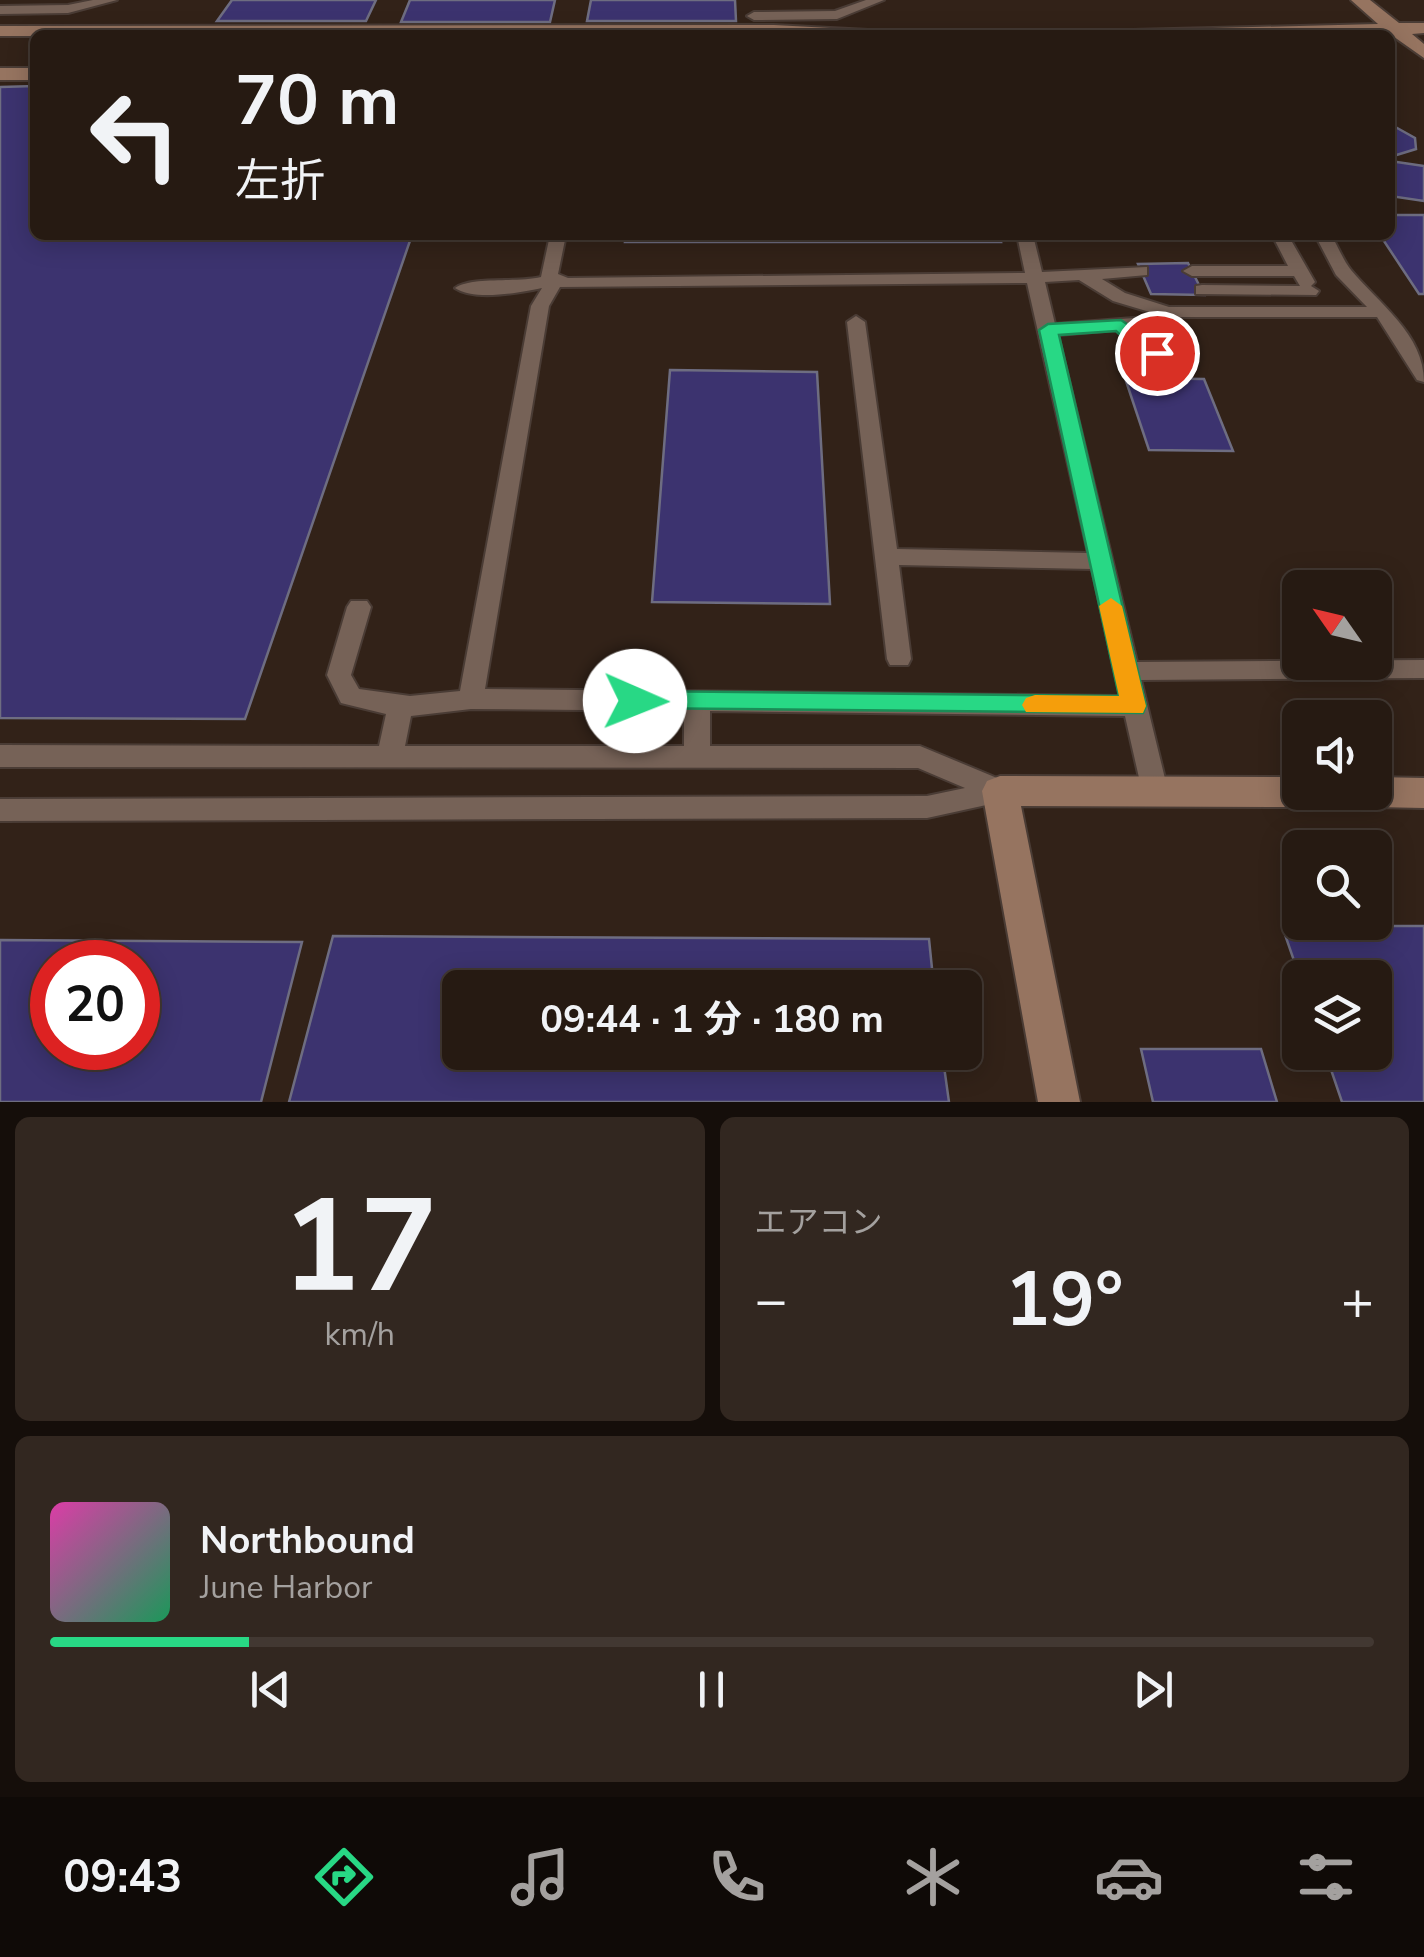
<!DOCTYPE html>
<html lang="ja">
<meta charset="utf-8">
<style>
body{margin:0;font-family:"Nunito Sans","Noto Sans JP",sans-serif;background:#322720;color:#f1f3f6;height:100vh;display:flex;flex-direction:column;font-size:38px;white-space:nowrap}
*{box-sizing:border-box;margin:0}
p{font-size:32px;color:#a4a19f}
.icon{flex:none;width:55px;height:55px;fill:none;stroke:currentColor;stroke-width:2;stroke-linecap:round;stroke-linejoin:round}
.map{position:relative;height:1102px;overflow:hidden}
.sheet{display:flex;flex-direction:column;gap:15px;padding:15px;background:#150e0a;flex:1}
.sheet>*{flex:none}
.hud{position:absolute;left:30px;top:30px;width:1365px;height:210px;border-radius:15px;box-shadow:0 5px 25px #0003,0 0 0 2px #423832;background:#261a12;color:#f1f3f6;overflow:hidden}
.needle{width:65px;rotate:304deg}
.tools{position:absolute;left:1282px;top:570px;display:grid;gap:20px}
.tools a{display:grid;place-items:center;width:110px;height:110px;border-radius:15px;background:#261a12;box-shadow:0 5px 25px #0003,0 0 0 2px #423832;font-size:50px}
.speed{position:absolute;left:30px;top:940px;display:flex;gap:20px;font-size:50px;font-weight:700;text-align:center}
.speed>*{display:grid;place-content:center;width:130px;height:130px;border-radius:50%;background:#261a12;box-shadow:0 5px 25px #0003,0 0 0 2px #423832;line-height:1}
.speed .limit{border:15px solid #d22;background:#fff;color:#111}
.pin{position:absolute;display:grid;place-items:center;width:85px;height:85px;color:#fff;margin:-42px;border:5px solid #fff;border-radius:50%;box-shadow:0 2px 10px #0007}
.me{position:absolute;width:110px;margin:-55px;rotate:91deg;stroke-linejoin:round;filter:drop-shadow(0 0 8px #0008)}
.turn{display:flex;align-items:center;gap:35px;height:210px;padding:0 40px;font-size:45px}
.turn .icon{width:130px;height:130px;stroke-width:2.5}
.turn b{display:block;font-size:70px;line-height:85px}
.big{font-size:75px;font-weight:700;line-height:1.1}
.sheet .widget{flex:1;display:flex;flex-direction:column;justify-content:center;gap:15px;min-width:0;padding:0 35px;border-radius:15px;background:#322720}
.sheet .dial{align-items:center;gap:0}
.dial b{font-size:130px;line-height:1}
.song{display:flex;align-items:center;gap:30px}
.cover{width:120px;height:120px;border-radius:15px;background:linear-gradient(135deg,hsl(320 70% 55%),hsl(150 70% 35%))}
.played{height:10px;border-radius:5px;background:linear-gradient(90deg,#28d885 15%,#423832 15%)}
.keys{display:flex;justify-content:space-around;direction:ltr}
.heat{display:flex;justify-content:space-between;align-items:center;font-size:55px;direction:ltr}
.sheet .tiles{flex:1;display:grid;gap:15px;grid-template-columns:1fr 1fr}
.widget:last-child{grid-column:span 2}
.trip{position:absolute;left:442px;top:970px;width:540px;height:100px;border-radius:15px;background:#261a12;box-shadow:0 5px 25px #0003,0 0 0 2px #423832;font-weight:700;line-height:100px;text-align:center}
.menu{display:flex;height:160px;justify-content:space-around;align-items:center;background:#0f0a07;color:#a4a19f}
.menu .icon{width:70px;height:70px}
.menu .selected{color:#28d885}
.menu b{font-size:45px;color:#f1f3f6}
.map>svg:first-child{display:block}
.building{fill:#3c336f;stroke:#6e6d81;stroke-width:2.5;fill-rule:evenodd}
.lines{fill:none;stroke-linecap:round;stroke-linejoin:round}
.lane-casing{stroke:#4a3c35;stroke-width:4}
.secondary-casing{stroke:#4a3c35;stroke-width:4}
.lane{fill:#766257;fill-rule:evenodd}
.secondary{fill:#967460;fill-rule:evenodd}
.route{fill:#28d885;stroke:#1a8c56;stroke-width:2.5}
.slow{fill:#f59e0b}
</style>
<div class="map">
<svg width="1424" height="1102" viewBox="0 0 1424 1102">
<rect width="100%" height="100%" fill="#322218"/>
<g class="building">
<polygon points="232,0 376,0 366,21 217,21"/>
<polygon points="410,0 555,0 550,22 401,22"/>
<polygon points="591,0 735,0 736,21 587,21"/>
<polygon points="35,86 35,235 412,235 245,719 0,718 0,87"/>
<polygon points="1390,124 1415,138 1416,149 1390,157"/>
<polygon points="1390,161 1424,166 1424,201 1390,196"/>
<polygon points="1390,215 1424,215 1424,294 1419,294 1380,235 1390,235"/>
<polygon points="626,235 999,235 1001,242 625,242"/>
<polygon points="1188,263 1204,295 1151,294 1138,264"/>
<polygon points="670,370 817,372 830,604 652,602"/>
<polygon points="1125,378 1204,379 1233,451 1149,450"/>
<polygon points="1282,926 1424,926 1424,1102 1342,1102 1325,1052 1375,1052 1375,978 1300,978"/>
<polygon points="333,936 929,939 934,988 460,988 460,1052 942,1052 949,1102 289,1102"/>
<path d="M0 940 302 942 261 1102H0ZM52 962H138V1048H52Z"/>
<polygon points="1141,1049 1261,1049 1277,1102 1153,1102"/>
</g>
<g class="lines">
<g class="lane-casing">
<g id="lane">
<polygon points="93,0 117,0 68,13 0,14 0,6 68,5"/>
<polygon points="866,0 884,0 837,19 754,20 747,16 754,12 835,11"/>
<path d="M550 235H566L558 274 568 278 1025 273 1017 235H1033L1042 272 1147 267V275L1102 279 1125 293 1169 307H1367L1336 275 1315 235H1331C1338 246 1343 260 1351 270 1379 304 1424 334 1424 382L1417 380 1377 317H1172L1158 326 1136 329 1160 350 1178 374 1168 380 1161 378 1146 358 1116 330 1058 335 1137 662 1424 660V678L1141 680 1168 791 1164 799 1155 802 1146 799 1142 791 1125 716 710 711V746H920L1009 783 1013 791 1009 799 1000 802 927 818 0 821V799L927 796 965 788 918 768 0 767V745L379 746 386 714 341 703 327 675 347 607 351 601H367L371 607 351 675 359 689 410 696 460 691 531 306 542 288C519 293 474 301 455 288 471 276 518 283 541 277ZM1079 280 1113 301 1153 313 1147 317 1055 324 1045 282ZM1027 283 1088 553 897 549 865 322 856 316 847 322 887 659 890 665H908L911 659 899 565 1092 569 1120 696 485 689 549 306 560 287ZM471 709 684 711V746H405L411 716Z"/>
<polygon points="1272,235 1288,235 1315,282 1311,286 1319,291 1316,295 1196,294 1196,286 1202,285 1300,286 1294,276 1192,276 1183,271 1192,266 1288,266"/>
</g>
</g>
<g class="secondary-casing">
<g id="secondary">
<polygon points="1351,0 1370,0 1399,23 1424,23 1424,33 1412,34 1424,44 1424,58 1390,34 1124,35 1133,30 1378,24"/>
<polygon points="774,25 868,30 877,35 0,36 0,26"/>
<rect x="0" y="68" width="35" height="12"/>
<polygon points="1000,776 1300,777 1300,792 1318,792 1313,802 1300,807 1021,806 1080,1102 1038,1102 982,791 987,781"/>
<polygon points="1375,777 1424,778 1424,808 1375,807 1362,802 1357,792 1375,792"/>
</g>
</g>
<use href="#lane" class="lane"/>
<use href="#secondary" class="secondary"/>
</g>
<path class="route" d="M1121 320 1164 349V357C1144 361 1130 344 1116 331L1059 335 1146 706 1143 713 626 708 623 701 626 694 635 691 1119 696 1039 330 1048 324Z"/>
<polygon class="slow" points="1111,598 1122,606 1146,706 1143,713 1026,712 1022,705 1026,698 1035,695 1119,696 1099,606"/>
</svg>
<div class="tools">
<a><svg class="needle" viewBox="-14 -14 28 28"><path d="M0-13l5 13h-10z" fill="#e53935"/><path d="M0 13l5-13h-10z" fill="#a4a19f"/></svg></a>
<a><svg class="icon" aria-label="sound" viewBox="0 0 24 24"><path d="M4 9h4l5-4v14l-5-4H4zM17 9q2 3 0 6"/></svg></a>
<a><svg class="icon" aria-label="search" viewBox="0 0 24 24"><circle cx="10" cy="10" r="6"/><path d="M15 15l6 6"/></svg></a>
<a><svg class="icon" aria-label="layers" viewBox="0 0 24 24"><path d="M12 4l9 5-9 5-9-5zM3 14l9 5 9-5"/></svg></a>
</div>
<div class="speed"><div class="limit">20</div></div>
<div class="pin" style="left:1157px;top:353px;background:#d93025"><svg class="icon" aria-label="arrive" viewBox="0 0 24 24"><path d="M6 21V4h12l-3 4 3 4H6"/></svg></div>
<svg class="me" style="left:635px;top:701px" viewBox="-20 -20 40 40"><circle r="19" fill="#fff"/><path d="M0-13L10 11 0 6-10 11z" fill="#28d885"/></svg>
<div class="trip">09:44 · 1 分 · 180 m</div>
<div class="hud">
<div class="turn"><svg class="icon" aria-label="left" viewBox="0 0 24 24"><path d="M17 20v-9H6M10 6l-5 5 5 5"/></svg><div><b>70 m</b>左折</div></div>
</div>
</div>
<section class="sheet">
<div class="tiles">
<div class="widget dial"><b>17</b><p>km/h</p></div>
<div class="widget"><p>エアコン</p>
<div class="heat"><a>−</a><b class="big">19°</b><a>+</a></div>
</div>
<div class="widget">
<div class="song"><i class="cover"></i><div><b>Northbound</b><p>June Harbor</p></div></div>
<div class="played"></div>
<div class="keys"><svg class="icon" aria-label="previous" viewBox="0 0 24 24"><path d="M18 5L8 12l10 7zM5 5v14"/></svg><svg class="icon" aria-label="pause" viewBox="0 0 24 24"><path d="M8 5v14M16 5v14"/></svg><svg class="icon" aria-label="next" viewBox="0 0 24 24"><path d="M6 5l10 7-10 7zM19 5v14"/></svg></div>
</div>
</div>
</section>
<nav class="menu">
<b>09:43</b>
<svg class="icon selected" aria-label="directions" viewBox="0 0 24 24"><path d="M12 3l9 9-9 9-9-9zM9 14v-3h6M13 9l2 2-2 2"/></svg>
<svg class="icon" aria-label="music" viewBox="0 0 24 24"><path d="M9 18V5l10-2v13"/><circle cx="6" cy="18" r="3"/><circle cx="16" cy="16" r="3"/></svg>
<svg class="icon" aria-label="phone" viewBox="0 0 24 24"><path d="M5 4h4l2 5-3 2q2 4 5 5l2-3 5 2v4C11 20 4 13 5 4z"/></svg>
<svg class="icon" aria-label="climate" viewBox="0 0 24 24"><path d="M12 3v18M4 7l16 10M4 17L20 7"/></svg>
<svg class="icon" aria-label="car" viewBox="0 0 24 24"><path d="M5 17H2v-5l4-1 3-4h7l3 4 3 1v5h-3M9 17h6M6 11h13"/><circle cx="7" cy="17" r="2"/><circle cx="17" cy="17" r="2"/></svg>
<svg class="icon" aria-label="filters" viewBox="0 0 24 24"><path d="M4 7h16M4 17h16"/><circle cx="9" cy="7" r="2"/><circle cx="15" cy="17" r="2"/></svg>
</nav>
